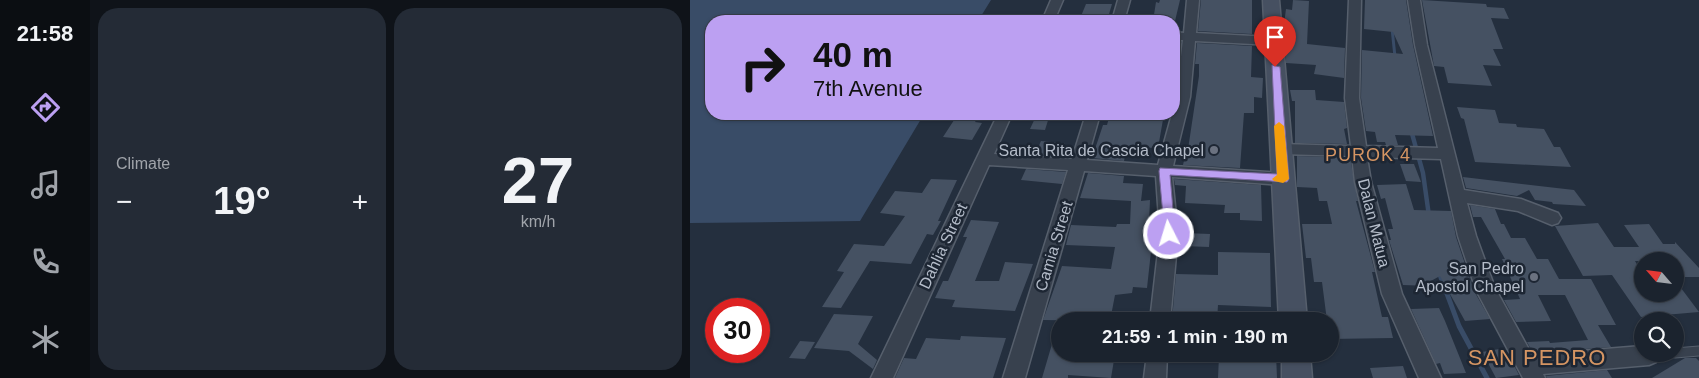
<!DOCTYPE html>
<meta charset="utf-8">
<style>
body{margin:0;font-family:Arial,sans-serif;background:#242b36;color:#f1f3f6;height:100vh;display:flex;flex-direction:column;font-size:19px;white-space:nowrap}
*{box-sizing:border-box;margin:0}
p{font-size:16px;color:#a0a4aa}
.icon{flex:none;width:28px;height:28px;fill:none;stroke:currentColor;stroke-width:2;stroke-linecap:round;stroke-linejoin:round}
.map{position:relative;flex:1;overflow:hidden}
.side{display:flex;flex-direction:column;gap:8px;padding:8px;background:#0f1319;width:600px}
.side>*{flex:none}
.hud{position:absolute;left:15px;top:15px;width:475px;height:105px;border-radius:20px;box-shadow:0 1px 4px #0004,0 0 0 1px #39404a;background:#bca0f2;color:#111;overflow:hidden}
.needle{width:32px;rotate:298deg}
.buttons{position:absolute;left:944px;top:252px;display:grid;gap:10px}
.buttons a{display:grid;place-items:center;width:50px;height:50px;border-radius:50%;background:#1b232e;box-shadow:0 1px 4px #0004,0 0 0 1px #39404a;font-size:25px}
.speed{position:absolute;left:15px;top:298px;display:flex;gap:10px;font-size:25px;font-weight:700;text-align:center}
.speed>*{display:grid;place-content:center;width:65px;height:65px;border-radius:50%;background:#1b232e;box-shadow:0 1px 4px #0004,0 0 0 1px #39404a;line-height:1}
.speed .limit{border:8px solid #d22;background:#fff;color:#111}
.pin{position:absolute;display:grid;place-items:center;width:42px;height:42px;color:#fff;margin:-51px -21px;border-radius:50% 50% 50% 0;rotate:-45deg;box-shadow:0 0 5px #0007}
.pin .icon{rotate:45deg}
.me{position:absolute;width:55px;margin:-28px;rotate:355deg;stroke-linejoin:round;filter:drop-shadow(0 0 4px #0008)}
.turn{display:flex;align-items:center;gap:18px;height:105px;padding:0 25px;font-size:22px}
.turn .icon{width:65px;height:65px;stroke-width:2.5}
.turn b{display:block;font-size:35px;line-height:42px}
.big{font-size:38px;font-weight:700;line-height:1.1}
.side .widget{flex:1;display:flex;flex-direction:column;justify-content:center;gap:8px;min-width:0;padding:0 18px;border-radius:20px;background:#242b36}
.side .dial{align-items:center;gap:0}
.dial b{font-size:65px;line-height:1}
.heat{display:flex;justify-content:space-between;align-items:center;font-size:28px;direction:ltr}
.side .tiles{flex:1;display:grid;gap:8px;grid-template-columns:repeat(2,1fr)}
.trip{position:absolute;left:361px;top:312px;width:288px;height:50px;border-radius:25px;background:#1b232e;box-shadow:0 1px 4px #0004,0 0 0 1px #39404a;font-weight:700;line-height:50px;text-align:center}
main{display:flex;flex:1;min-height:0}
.tab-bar{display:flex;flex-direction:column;width:90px;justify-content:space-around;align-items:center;background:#0b0e12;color:#a0a4aa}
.tab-bar .icon{width:35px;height:35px}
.tab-bar .active{color:#bca0f2}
.tab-bar b{font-size:22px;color:#f1f3f6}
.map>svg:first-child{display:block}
.water{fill:#394c67}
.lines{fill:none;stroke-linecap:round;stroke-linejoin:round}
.stream-far2{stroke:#394c67;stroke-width:3}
.stream-far1{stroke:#394c67;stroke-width:4.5}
.stream{stroke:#394c67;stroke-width:5}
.building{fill:#455162}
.lane-casing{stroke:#565f6c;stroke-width:11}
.street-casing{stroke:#565f6c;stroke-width:3}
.secondary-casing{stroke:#565f6c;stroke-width:3}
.lane{stroke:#38414e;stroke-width:9}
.street{fill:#38414e;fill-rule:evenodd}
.secondary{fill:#465061;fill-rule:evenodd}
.route{fill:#bca0f2;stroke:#7a689d}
.slow{fill:#f59e0b}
.worship-dot{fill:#6b7280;stroke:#1d2633;stroke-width:2}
.labels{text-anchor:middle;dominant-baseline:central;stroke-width:5;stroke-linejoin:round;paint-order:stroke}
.poi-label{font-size:16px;fill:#b4bcc9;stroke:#1d2633;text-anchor:end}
.street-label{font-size:16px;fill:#b4bcc9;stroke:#1d2633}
.neighbourhood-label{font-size:18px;letter-spacing:1px;fill:#d59563;stroke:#1d2633}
.near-quarter-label{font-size:22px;letter-spacing:1px;fill:#d59563;stroke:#1d2633}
</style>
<main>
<nav class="tab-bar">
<b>21:58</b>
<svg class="icon active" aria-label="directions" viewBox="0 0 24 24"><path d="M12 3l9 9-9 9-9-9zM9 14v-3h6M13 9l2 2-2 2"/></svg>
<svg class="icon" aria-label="music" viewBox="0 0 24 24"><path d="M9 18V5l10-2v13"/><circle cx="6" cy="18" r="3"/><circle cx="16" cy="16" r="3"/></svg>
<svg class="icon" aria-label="phone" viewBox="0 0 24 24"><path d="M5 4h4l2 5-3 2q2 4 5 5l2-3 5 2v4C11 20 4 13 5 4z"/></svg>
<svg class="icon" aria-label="climate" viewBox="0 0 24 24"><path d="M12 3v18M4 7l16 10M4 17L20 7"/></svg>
</nav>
<section class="side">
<div class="tiles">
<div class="widget"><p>Climate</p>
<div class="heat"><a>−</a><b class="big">19°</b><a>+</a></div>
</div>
<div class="widget dial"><b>27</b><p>km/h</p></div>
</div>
</section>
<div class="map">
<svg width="1009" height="378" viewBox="0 0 1009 378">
<rect width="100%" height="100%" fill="#242f3e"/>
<polygon class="water" points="0,0 301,0 288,21 21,21 21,114 234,114 170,221 0,223"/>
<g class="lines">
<polyline class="stream-far2" points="702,28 705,57"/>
<polyline class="stream-far1" points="721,130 733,173 739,216"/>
<polyline class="stream" points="750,275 769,326 797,378"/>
</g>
<g class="building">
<polygon points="470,0 490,0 485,21 463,21 466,2 469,3"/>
<polygon points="511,0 562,0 562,34 508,31"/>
<polygon points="603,0 619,1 617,44 655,48 654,78 624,74 626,65 596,63 595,44 597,24 594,24 596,9 602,10"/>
<polygon points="675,0 716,0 723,45 743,136 705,135 708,145 696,145 695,142 687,142 685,132 676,131 671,98 672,50 713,54 703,32 674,29"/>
<polygon points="732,0 796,4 797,7 814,8 819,19 801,18 813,49 803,49 811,66 793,65 802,86 758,83 754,67 744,66"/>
<polygon points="396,4 422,4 417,21 389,21"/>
<polygon points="507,43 562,46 561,77 573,78 572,98 564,97 564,113 554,113 550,168 493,165 495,156 497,156 509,76 509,64 505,64"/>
<polygon points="600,90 625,90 626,100 654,102 657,128 654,129 657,144 605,143 605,101 602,101"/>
<polygon points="767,107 805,110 809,123 826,124 827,127 854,129 864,147 870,147 881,167 785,162 774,119 771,118"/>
<polygon points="268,114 290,114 285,122 292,123 282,140 253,137"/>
<polygon points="347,114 360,114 355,130 340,129"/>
<polygon points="420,114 474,114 468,148 437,147 434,161 402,158 413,125 417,125"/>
<polygon points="351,141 375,143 369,156 345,155"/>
<polygon points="607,156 660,158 668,201 666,201 685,272 682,272 692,317 698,317 703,338 640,339 640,321 637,321 632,282 624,282 621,258 616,258 612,224 642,224 637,201 629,201 627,188 607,187"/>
<polygon points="710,164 724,164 731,182 716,181"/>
<polygon points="336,169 376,172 372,184 331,180"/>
<polygon points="398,173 434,176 433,183 453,184 451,201 460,200 459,224 464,224 457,288 443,287 442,293 425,295 420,321 353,320 372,266 421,269 425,247 376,245 381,225 426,227 427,224 440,224 441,201 390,198"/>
<polygon points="773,177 884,190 896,206 863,204 862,202 845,200 839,190 827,196 776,188"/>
<polygon points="241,179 267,180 248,221 251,221 243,235 237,234 221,264 180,261 151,308 132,307 154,272 147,271 164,244 194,246 215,216 190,213 205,191 232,193"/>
<polygon points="484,179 571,185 572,221 550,220 550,213 534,213 535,205 495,203 496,186 485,185"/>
<polygon points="716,184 724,210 761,211 766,237 784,291 800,319 775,321 750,276 739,282 740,286 713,285 699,240 701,240 698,229 703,229 695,198 691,199 687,185"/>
<polygon points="780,205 805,209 811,224 814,224 821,238 835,238 847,259 858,259 869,279 901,279 926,325 908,325 921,347 843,353 837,342 859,341 860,343 898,340 875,295 848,295 861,321 826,322 814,300 830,299 812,259 815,259 791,217 783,217"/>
<polygon points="281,220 309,222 285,281 309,281 315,262 343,264 325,311 262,307 265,300 245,298 253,281 258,281 277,237 273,237"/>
<polygon points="908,223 924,247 949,247 934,225 959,224 973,244 985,244 985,242 1009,268 1009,277 985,277 985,261 945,261 952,273 952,294 985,294 985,280 1009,312 951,317 922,275 893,276 865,226"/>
<polygon points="494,233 520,234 519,247 493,246"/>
<polygon points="528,252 580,253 581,307 528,305 527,321 482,321 486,274 528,275"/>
<polygon points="749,308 755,321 776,373 754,374 750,363 746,364 721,309"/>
<polygon points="144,314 183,316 168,344 187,360 183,369 159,351 124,348"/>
<polygon points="367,327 370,327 370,354 425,354 421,378 378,375 378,378 352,378"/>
<polygon points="271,336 316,338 303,378 205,378 214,358 226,359 236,338 270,340"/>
<polygon points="110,341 125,342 115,359 99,358"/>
<polygon points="815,348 829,375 806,378 792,352"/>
<polygon points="562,354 586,354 587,378 528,378 529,356 562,358"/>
<polygon points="995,358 1006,358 1009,361 1009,378 962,378"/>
<polygon points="713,366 717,378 683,378 680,368"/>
<polygon points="917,370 922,378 857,378 856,376"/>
</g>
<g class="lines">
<g class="lane-casing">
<polyline id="lane" points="985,353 1009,351"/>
</g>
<g class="street-casing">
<g id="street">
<polygon points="361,0 373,0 364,21 352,21"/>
<polygon points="428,0 440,0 434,21 422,21"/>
<polygon points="497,0 509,0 506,33 584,37 590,41 584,45 505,41 500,97 483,166 593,173 599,175 601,179 599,183 593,185 482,177 488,234 480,321 460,321 470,234 466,176 394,171 335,378 313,378 378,170 299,165 203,378 181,378 308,114 322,114 304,154 382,159 396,114 410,114 397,160 468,165 482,114 484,114 493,40 484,40 484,32 494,33"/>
<polygon points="659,0 671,0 669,98 676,146 748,148 725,45 718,0 730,0 737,45 774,190 831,199 868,213 871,218 868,223 862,225 828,211 777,203 786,236 805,288 842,355 952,346 952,354 969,354 966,362 959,365 853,374 855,378 833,378 786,290 768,236 751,159 677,157 681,182 712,294 751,378 729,378 692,294 665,182 662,156 591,154 586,153 583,149 586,145 591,144 661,146 655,98"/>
<polygon points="457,354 477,354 476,378 454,378"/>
</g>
</g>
<g class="secondary-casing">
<g id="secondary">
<polygon points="573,0 589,0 617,321 589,321"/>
<polygon points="592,354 620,354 622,378 592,378"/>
</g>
</g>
<use href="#lane" class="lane"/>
<use href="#street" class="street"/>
<use href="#secondary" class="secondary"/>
</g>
<polygon class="route" points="582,65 590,67 599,179 597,182 480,175 485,234 479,239 475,238 469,171 470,168 587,174"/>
<polygon class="slow" points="589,122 594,126 599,179 593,183 584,181 582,179 587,175 584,126"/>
<g class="worship-dot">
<circle cx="524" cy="150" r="5"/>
<circle cx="844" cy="277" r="5"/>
</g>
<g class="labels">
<g class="poi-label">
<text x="514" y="150">Santa Rita de Cascia Chapel</text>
<text x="834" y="268">San Pedro<tspan x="834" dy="18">Apostol Chapel</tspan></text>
</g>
<g class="street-label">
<text transform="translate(684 223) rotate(76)">Dalan Matua</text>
<text transform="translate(253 246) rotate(-65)">Dahlia Street</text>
<text transform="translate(364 246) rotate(-73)">Camia Street</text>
</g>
<g class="neighbourhood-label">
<text x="678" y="155">PUROK 4</text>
</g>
<g class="near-quarter-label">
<text x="847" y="357">SAN PEDRO</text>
</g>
</g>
</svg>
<div class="buttons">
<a><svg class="needle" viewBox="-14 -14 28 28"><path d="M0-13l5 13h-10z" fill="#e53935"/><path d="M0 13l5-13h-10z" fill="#a0a4aa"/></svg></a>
<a><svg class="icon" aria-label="search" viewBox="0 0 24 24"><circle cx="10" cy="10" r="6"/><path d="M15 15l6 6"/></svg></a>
</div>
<div class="speed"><div class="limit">30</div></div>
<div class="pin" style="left:585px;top:67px;background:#d93025"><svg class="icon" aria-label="arrive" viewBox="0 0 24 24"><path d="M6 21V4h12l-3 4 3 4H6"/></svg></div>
<svg class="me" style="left:479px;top:234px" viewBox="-20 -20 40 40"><circle r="17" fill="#bca0f2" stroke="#fff" stroke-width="3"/><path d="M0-11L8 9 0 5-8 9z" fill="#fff"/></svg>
<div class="trip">21:59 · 1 min · 190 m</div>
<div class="hud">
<div class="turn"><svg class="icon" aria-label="right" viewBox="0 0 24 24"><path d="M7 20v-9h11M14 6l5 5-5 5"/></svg><div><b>40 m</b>7th Avenue</div></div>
</div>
</div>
</main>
